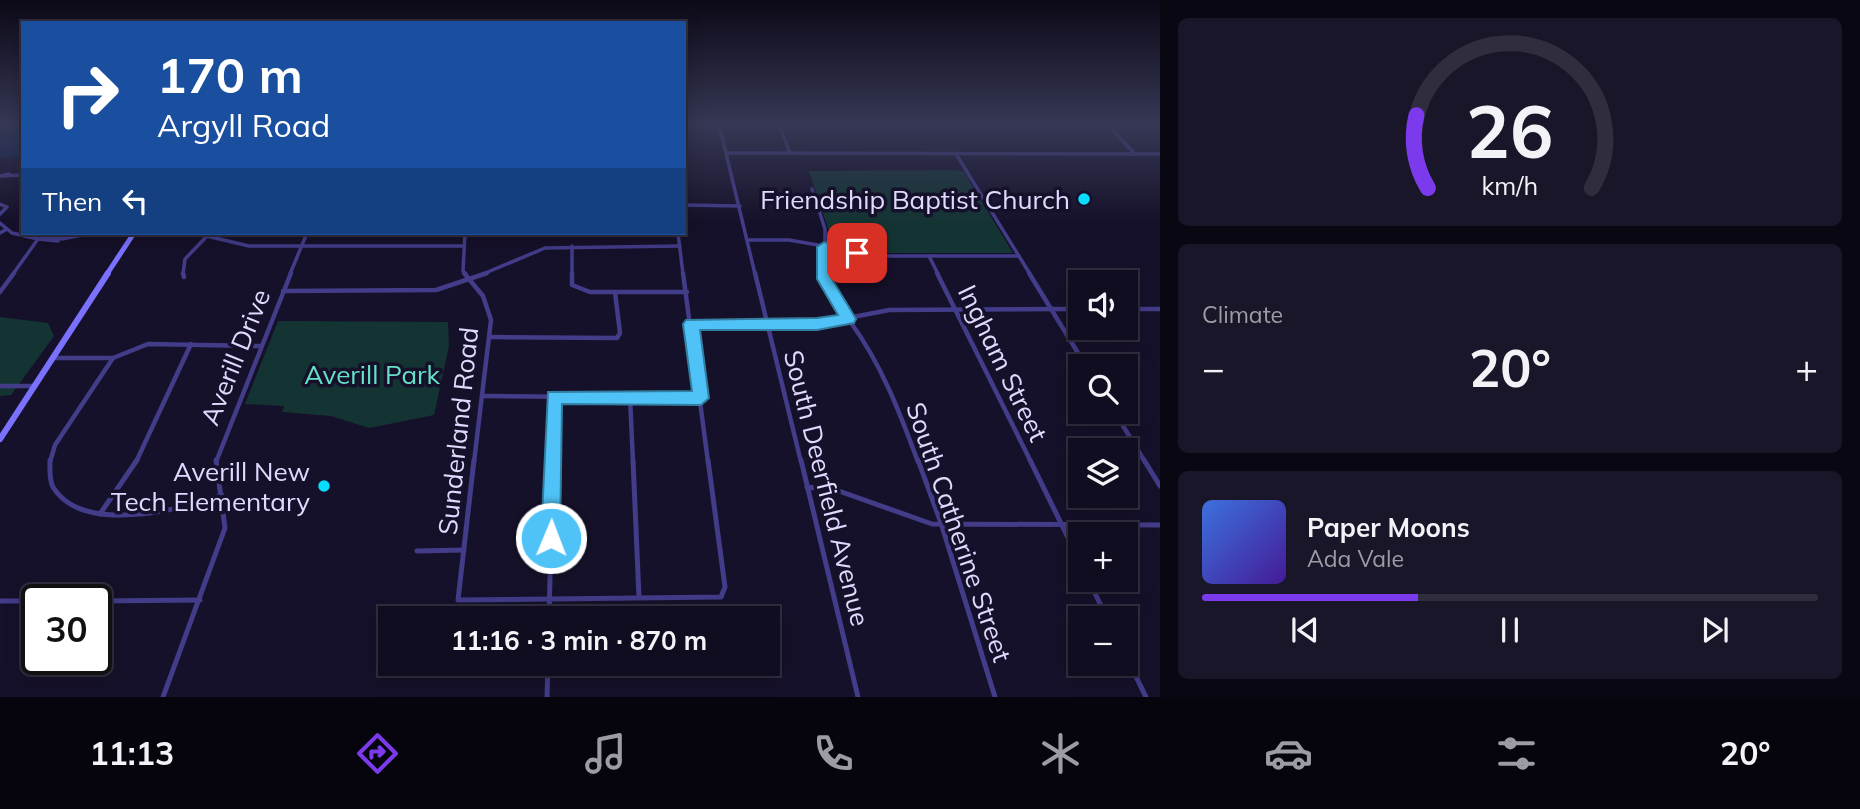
<!DOCTYPE html>
<meta charset="utf-8">
<style>
body{margin:0;font-family:Mulish,sans-serif;background:#191629;color:#f1f3f6;height:100vh;display:flex;flex-direction:column;font-size:26px;white-space:nowrap}
*{box-sizing:border-box;margin:0}
p{font-size:23px;color:#9c9ca5}
.icon{flex:none;width:38px;height:38px;fill:none;stroke:currentColor;stroke-width:2;stroke-linecap:round;stroke-linejoin:round}
.map{position:relative;flex:1;overflow:hidden}
.details{display:flex;flex-direction:column;gap:18px;padding:18px;background:#090712;width:700px}
.details>*{flex:none}
.guide{position:absolute;left:21px;top:21px;width:665px;height:214px;border-radius:0px;box-shadow:0 4px 18px #0003,0 0 0 2px #302d3e;background:#1a4fa0;color:#fff;overflow:hidden}
.tools{position:absolute;left:1068px;top:270px;display:grid;gap:14px}
.tools a{display:grid;place-items:center;width:70px;height:70px;border-radius:0px;background:#100d20;box-shadow:0 4px 18px #0003,0 0 0 2px #302d3e;font-size:35px}
.speed{position:absolute;left:21px;top:584px;display:flex;gap:14px;font-size:35px;font-weight:700;text-align:center}
.speed>*{display:grid;place-content:center;width:91px;height:91px;border-radius:50%;background:#100d20;box-shadow:0 4px 18px #0003,0 0 0 2px #302d3e;line-height:1}
.speed .limit{border:4px solid #111;border-radius:10px;background:#fff;color:#111}
.pin{position:absolute;display:grid;place-items:center;width:60px;height:60px;color:#fff;margin:-30px;border-radius:14px;box-shadow:0 4px 10px #0006}
.me{position:absolute;width:77px;margin:-38px;rotate:1deg;stroke-linejoin:round;filter:drop-shadow(0 0 5px #0008)}
.turn{display:flex;align-items:center;gap:24px;height:147px;padding:0 21px;font-size:32px}
.turn .icon{width:91px;height:91px;stroke-width:2.5}
.turn b{display:block;font-size:49px;line-height:60px}
.then{display:flex;align-items:center;height:66px;padding:0 21px;background:#0003;gap:14px;font-size:26px}
.big{font-size:52px;font-weight:700;line-height:1.1}
.details .tile{flex:1;display:flex;flex-direction:column;justify-content:center;gap:10px;min-width:0;padding:0 24px;border-radius:10px;background:#191629}
.details .dial{align-items:center;gap:0}
.dial svg{height:182px;overflow:visible;fill:none;stroke:#302d3e;stroke-width:7;stroke-linecap:round;text-anchor:middle}
.dial text{fill:#f1f3f6;stroke:none}
.song{display:flex;align-items:center;gap:21px}
.cover{width:84px;height:84px;border-radius:10px;background:linear-gradient(135deg,hsl(220 70% 55%),hsl(260 70% 35%))}
.played{height:7px;border-radius:4px;background:linear-gradient(90deg,#7c3aed 35%,#302d3e 35%)}
.keys{display:flex;justify-content:space-around;direction:ltr}
.heat{display:flex;justify-content:space-between;align-items:center;font-size:38px;direction:ltr}
.trip{position:absolute;left:378px;top:606px;width:402px;height:70px;border-radius:0px;background:#100d20;box-shadow:0 4px 18px #0003,0 0 0 2px #302d3e;font-weight:700;line-height:70px;text-align:center}
.tabs{display:flex;height:112px;justify-content:space-around;align-items:center;background:#06050d;color:#9c9ca5}
.tabs .icon{width:49px;height:49px}
.tabs .current{color:#7c3aed}
.tabs b{font-size:32px;color:#f1f3f6}
main{display:flex;flex:1;min-height:0}
.map>svg:first-child{display:block}
.green{fill:#143434}
.water{fill:#0d224d}
.lines{fill:none;stroke-linecap:round;stroke-linejoin:round}
.minor-far2{stroke:#423c89;stroke-width:3.5}
.minor-far1{stroke:#423c89;stroke-width:4.5}
.minor{stroke:#423c89;stroke-width:5}
.secondary-far1{stroke:#7a71ff;stroke-width:5}
.secondary{stroke:#7a71ff;stroke-width:6}
.route{fill:#4fc3f7;stroke:#337fa1;stroke-width:2}
.poi-dot{fill:#06ddff;stroke:#16112a;stroke-width:2.5}
.labels{text-anchor:middle;dominant-baseline:central;stroke-width:7;stroke-linejoin:round;paint-order:stroke}
.poi-label{font-size:26px;fill:#e0daff;stroke:#16112a;text-anchor:end}
.street-label{font-size:26px;fill:#e0daff;stroke:#16112a}
.park-label{font-size:26px;fill:#64e1c6;stroke:#16112a}
</style>
<main>
<div class="map">
<svg width="1160" height="697" viewBox="0 0 1160 697">
<rect width="100%" height="100%" fill="#16112a"/>
<g class="green">
<polygon points="955,170 964,172 1013,253 874,253 829,244 829,231 809,171"/>
<polygon points="0,317 48,323 54,336 11,395 0,396"/>
<polygon points="278,321 448,322 449,346 434,415 369,428 331,416 282,412 284,406 245,404"/>
</g>
<polygon class="water" points="0,124 23,124 23,155 0,158"/>
<g class="lines">
<g class="minor-far2">
<polyline points="719,124 755,274"/>
<polyline points="779,124 790,153"/>
<polyline points="1107,124 1135,154"/>
<polyline points="1117,124 1125,124"/>
<polyline points="727,153 1160,154"/>
<polyline points="956,154 1030,274"/>
<polyline points="9,174 1,176 23,175"/>
<polyline points="812,189 825,229 825,274"/>
<polyline points="0,204 7,207 0,214"/>
<polyline points="684,205 740,206"/>
<polyline points="0,223 12,233 38,239 13,274"/>
<polyline points="0,233 7,229"/>
<polyline points="194,233 249,246 462,246"/>
<polyline points="465,233 463,271 466,274"/>
<polyline points="678,233 683,274"/>
<polygon points="61,237 58,241 38,239"/>
<polyline points="62,239 92,233"/>
<polyline points="748,240 789,240 881,256 1019,256"/>
<polyline points="572,246 572,274"/>
<polyline points="929,256 938,274"/>
<polyline points="183,274 185,259 210,233"/>
<polyline points="290,274 307,233"/>
<polyline points="483,274 545,248 680,246"/>
</g>
<g class="minor-far1">
<polyline points="183,273 184,277"/>
<polyline points="464,273 483,296 491,320 474,462"/>
<polyline points="572,273 572,285 590,292 687,292"/>
<polyline points="683,273 708,462"/>
<polyline points="755,273 801,462"/>
<path d="M825 273C825 290 839 307 849 320 881 363 900 413 918 462"/>
<polyline points="937,273 1031,462"/>
<polyline points="1029,273 1086,366"/>
<polyline points="283,291 436,290 487,273"/>
<polyline points="0,292 14,273"/>
<polyline points="1125,309 1160,309"/>
<polyline points="691,324 817,324 889,310 1080,309"/>
<polyline points="490,337 617,338 620,333 615,292"/>
<polyline points="52,358 113,358 148,344 261,346"/>
<polyline points="0,386 33,386"/>
<polyline points="483,396 701,398"/>
<polyline points="630,397 633,462"/>
<polyline points="1114,411 1145,462"/>
<polyline points="50,462 55,445 113,358"/>
<polyline points="136,462 191,344"/>
<polyline points="216,462 291,273"/>
<polyline points="553,462 554,397"/>
</g>
<g class="minor">
<path d="M50 460C50 469 49 480 53 487 82 535 180 510 222 495"/>
<polyline points="474,460 458,600 721,597 725,587 708,460"/>
<polyline points="633,460 639,597"/>
<polyline points="801,460 858,697"/>
<polyline points="918,460 941,523 995,697"/>
<polyline points="1030,460 1080,562"/>
<polyline points="1144,460 1160,486"/>
<polyline points="807,487 836,490 932,524 1160,525"/>
<polyline points="100,514 137,460"/>
<polyline points="417,551 464,550"/>
<polyline points="1088,579 1107,618"/>
<polyline points="0,601 37,601"/>
<polyline points="96,601 200,600"/>
<polyline points="549,618 553,460"/>
<polyline points="1125,654 1146,697"/>
<polyline points="163,697 225,528 216,460"/>
<polyline points="547,697 548,663"/>
</g>
<polyline class="secondary-far1" points="107,274 134,233"/>
<polyline class="secondary" points="0,439 108,273"/>
</g>
<linearGradient id="sky" x2="0" y2="1"><stop stop-color="#0c0917"/><stop offset="0.56" stop-color="#363855"/><stop offset="1" stop-color="#363855" stop-opacity="0"/></linearGradient>
<rect width="1160" height="222" fill="url(#sky)"/>
<polygon class="route" points="824,242 857,248 864,253 857,258 831,253 832,279 856,319 854,323 817,330 700,330 709,398 701,405 562,404 560,538 558,545 551,547 544,545 541,538 548,392 692,391 683,324 686,320 817,318 838,315 817,279 817,247"/>
<g class="poi-dot">
<circle cx="1084" cy="199" r="7"/>
<circle cx="324" cy="486" r="7"/>
</g>
<g class="labels">
<g class="poi-label">
<text x="1070" y="199">Friendship Baptist Church</text>
<text x="310" y="471">Averill New<tspan x="310" dy="30">Tech Elementary</tspan></text>
</g>
<g class="street-label">
<text transform="translate(235 357) rotate(-68)">Averill Drive</text>
<text transform="translate(1003 363) rotate(64)">Ingham Street</text>
<text transform="translate(458 431) rotate(-84)">Sunderland Road</text>
<text transform="translate(827 488) rotate(76)">South Deerfield Avenue</text>
<text transform="translate(959 532) rotate(71)">South Catherine Street</text>
</g>
<g class="park-label">
<text x="372" y="374">Averill Park</text>
</g>
</g>
</svg>
<div class="tools">
<a><svg class="icon" aria-label="sound" viewBox="0 0 24 24"><path d="M4 9h4l5-4v14l-5-4H4zM17 9q2 3 0 6"/></svg></a>
<a><svg class="icon" aria-label="search" viewBox="0 0 24 24"><circle cx="10" cy="10" r="6"/><path d="M15 15l6 6"/></svg></a>
<a><svg class="icon" aria-label="layers" viewBox="0 0 24 24"><path d="M12 4l9 5-9 5-9-5zM3 14l9 5 9-5"/></svg></a>
<a>+</a>
<a>−</a>
</div>
<div class="speed"><div class="limit">30</div></div>
<div class="pin" style="left:857px;top:253px;background:#d93025"><svg class="icon" aria-label="arrive" viewBox="0 0 24 24"><path d="M6 21V4h12l-3 4 3 4H6"/></svg></div>
<svg class="me" style="left:551px;top:538px" viewBox="-20 -20 40 40"><circle r="17" fill="#4fc3f7" stroke="#fff" stroke-width="3"/><path d="M0-11L8 9 0 5-8 9z" fill="#fff"/></svg>
<div class="trip">11:16 · 3 min · 870 m</div>
<div class="guide">
<div class="turn"><svg class="icon" aria-label="right" viewBox="0 0 24 24"><path d="M7 20v-9h11M14 6l5 5-5 5"/></svg><div><b>170 m</b>Argyll Road</div></div>
<div class="then">Then<svg class="icon" aria-label="left" viewBox="0 0 24 24"><path d="M17 20v-9H6M10 6l-5 5 5 5"/></svg></div>
</div>
</div>
<section class="details">
<div class="tile dial"><svg viewBox="0 0 100 80">
<path d="M14 69A42 42 0 1 1 86 69"/>
<path d="M14 69A42 42 0 0 1 9 37" stroke="#7c3aed"/>
<text x="50" y="56" font-size="32" font-weight="700">26</text>
<text x="50" y="72" font-size="11">km/h</text>
</svg></div>
<div class="tile"><p>Climate</p>
<div class="heat"><a>−</a><b class="big">20°</b><a>+</a></div>
</div>
<div class="tile">
<div class="song"><i class="cover"></i><div><b>Paper Moons</b><p>Ada Vale</p></div></div>
<div class="played"></div>
<div class="keys"><svg class="icon" aria-label="previous" viewBox="0 0 24 24"><path d="M18 5L8 12l10 7zM5 5v14"/></svg><svg class="icon" aria-label="pause" viewBox="0 0 24 24"><path d="M8 5v14M16 5v14"/></svg><svg class="icon" aria-label="next" viewBox="0 0 24 24"><path d="M6 5l10 7-10 7zM19 5v14"/></svg></div>
</div>
</section>
</main>
<nav class="tabs">
<b>11:13</b>
<svg class="icon current" aria-label="directions" viewBox="0 0 24 24"><path d="M12 3l9 9-9 9-9-9zM9 14v-3h6M13 9l2 2-2 2"/></svg>
<svg class="icon" aria-label="music" viewBox="0 0 24 24"><path d="M9 18V5l10-2v13"/><circle cx="6" cy="18" r="3"/><circle cx="16" cy="16" r="3"/></svg>
<svg class="icon" aria-label="phone" viewBox="0 0 24 24"><path d="M5 4h4l2 5-3 2q2 4 5 5l2-3 5 2v4C11 20 4 13 5 4z"/></svg>
<svg class="icon" aria-label="climate" viewBox="0 0 24 24"><path d="M12 3v18M4 7l16 10M4 17L20 7"/></svg>
<svg class="icon" aria-label="car" viewBox="0 0 24 24"><path d="M5 17H2v-5l4-1 3-4h7l3 4 3 1v5h-3M9 17h6M6 11h13"/><circle cx="7" cy="17" r="2"/><circle cx="17" cy="17" r="2"/></svg>
<svg class="icon" aria-label="filters" viewBox="0 0 24 24"><path d="M4 7h16M4 17h16"/><circle cx="9" cy="7" r="2"/><circle cx="15" cy="17" r="2"/></svg>
<b>20°</b>
</nav>
